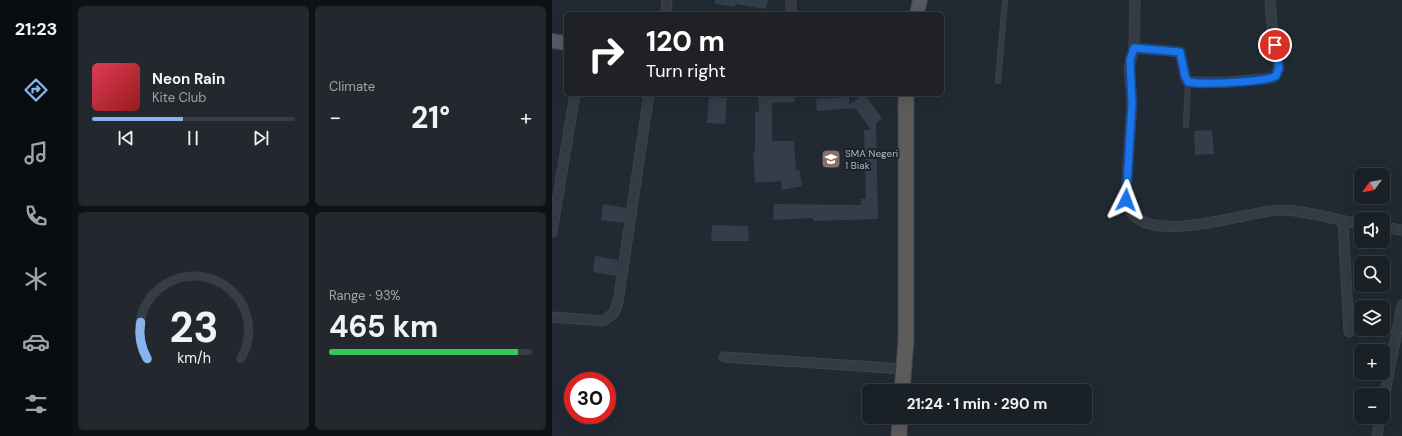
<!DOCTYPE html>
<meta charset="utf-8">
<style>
body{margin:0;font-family:"DM Sans",sans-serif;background:#22282e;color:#f1f3f6;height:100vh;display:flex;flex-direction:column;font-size:15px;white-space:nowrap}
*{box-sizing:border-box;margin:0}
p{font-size:13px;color:#9fa3a7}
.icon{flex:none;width:22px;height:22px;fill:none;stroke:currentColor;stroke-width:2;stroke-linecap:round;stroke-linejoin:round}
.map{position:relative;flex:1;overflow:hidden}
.drawer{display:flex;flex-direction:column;gap:6px;padding:6px;background:#0e1215;width:480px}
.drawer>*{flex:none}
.hud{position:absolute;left:12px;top:12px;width:380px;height:84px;border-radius:6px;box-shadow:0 4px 16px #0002,0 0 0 1px #373e43;background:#202124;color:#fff;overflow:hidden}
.needle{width:26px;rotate:238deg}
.tools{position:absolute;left:802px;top:168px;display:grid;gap:8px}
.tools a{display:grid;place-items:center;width:36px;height:36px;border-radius:6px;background:#192026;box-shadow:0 4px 16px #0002,0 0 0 1px #373e43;font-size:20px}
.speed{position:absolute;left:12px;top:372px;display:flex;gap:8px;font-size:20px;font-weight:700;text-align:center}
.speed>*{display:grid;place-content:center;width:52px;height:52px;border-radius:50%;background:#192026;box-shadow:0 4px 16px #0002,0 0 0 1px #373e43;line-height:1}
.speed .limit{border:6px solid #d22;background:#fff;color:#111}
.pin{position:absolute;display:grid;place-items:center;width:34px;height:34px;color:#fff;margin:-17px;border:2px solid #fff;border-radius:50%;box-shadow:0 1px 4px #0007}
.me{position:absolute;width:44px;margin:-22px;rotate:3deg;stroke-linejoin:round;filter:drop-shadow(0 0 3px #0008)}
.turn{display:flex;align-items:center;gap:14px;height:84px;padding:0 16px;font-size:18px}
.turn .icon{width:52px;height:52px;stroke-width:2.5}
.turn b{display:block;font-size:28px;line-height:34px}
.big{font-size:30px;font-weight:700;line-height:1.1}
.drawer .tile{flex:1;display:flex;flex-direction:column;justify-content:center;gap:6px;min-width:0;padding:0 14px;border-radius:6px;background:#22282e}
.drawer .dial{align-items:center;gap:0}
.dial svg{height:104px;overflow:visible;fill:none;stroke:#373e43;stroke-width:7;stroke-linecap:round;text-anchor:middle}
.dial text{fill:#f1f3f6;stroke:none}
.song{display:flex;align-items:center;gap:12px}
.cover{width:48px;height:48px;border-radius:6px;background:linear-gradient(135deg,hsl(350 70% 55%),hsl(0 70% 35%))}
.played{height:4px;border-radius:2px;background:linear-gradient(90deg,#88b3ec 45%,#373e43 45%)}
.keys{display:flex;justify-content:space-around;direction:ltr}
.heat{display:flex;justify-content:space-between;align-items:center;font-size:22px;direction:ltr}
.charge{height:6px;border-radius:3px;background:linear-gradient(90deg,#34c759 93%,#373e43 0)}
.drawer .tiles{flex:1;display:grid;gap:6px;grid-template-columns:repeat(2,1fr)}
.trip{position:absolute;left:310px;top:384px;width:230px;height:40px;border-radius:6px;background:#192026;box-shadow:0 4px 16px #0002,0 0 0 1px #373e43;font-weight:700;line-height:40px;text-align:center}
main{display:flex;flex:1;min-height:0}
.tabs{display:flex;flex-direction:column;width:72px;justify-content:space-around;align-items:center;background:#0a0d0f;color:#9fa3a7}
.tabs .icon{width:28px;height:28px}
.tabs .active{color:#88b3ec}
.tabs b{font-size:18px;color:#f1f3f6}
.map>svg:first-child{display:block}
.building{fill:#333e4a}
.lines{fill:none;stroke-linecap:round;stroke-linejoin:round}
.service-casing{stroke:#3e444e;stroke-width:6}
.minor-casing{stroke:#3e444e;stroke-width:11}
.primary-casing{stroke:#3e444e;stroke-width:16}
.trunk-casing{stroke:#3f464f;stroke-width:17}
.service{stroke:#343b44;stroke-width:4.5}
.minor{stroke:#343b44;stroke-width:9}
.primary{stroke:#525a64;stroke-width:14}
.trunk{stroke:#5e5c5b;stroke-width:15}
.route-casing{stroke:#114b97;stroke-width:10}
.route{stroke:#1a73e8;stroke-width:7}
.labels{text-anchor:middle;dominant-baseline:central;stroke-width:4;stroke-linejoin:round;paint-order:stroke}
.poi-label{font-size:10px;fill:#aeb6c1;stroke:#1a2129;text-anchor:start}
</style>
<main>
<nav class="tabs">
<b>21:23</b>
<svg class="icon active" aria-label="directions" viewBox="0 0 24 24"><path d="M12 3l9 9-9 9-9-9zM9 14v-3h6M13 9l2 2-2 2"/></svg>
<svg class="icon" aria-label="music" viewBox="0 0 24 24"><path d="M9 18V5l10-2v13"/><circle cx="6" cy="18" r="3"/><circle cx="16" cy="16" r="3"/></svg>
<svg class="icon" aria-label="phone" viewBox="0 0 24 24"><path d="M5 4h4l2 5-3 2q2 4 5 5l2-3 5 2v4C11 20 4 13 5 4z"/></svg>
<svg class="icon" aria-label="climate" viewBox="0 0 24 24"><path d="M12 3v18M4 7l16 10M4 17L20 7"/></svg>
<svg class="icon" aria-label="car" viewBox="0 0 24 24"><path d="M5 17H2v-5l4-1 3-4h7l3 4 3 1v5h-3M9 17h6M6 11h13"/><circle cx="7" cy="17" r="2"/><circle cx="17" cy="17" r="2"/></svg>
<svg class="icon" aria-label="filters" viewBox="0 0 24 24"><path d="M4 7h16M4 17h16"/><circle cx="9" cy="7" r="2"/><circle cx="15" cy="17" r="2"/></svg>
</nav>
<section class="drawer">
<div class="tiles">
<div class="tile">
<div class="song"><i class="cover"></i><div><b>Neon Rain</b><p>Kite Club</p></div></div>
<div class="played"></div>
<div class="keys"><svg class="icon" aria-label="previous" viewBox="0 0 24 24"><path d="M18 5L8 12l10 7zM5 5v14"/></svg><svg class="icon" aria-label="pause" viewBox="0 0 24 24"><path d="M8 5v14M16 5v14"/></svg><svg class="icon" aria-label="next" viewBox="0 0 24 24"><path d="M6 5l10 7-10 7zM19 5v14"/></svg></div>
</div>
<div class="tile"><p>Climate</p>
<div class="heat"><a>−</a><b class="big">21°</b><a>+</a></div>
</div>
<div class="tile dial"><svg viewBox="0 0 100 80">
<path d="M14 69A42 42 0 1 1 86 69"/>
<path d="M14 69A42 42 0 0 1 9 41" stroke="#88b3ec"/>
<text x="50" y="56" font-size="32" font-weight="700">23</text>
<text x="50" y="72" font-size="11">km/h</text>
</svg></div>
<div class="tile"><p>Range · 93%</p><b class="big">465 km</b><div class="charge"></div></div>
</div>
</section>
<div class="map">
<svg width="850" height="436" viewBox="0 0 850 436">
<rect width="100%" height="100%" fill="#212a33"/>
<g class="building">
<polygon points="163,0 216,0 214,9 183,4 183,7 163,4"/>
<polygon points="206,94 242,94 243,102 220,103 220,141 242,141 244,170 247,169 250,186 230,190 229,181 203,183 201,151 203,151 203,111 207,112"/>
<polygon points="312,94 330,118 324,123 326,219 261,221 261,218 221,220 222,204 309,205 309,199 314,199 312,130 319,130 303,108 265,111 264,99 297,97 297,105"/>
<polygon points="157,97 175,98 173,124 155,123"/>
<polygon points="660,130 662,154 643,155 642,131"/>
<polygon points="51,204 74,208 72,223 49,220"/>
<polygon points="160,225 196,226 197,241 159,241"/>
<polygon points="43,256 66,260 64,276 41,272"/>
</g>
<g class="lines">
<g class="service-casing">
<g id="service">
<polyline points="446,81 453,0"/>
<polyline points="634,125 636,82"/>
</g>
</g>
<g class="minor-casing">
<g id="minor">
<path d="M583 0 582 48 577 67 580 103 574 194C574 256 696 210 728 210 755 210 782 220 809 224"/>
<polyline points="114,14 115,0"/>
<polyline points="239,14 239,0"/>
<polyline points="582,48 628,52 633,76 636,82 677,82 720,78 723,76 727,68 720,25 718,0"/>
<polyline points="791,221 797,332"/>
<polyline points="831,227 850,230"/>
<polyline points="0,232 23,94"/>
<polyline points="0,317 51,321 62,313 66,302 97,94"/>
<polyline points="172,357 352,369"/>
<polyline points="831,403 850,305"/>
<polyline points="825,436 828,417"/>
</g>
</g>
<g class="primary-casing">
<g id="primary">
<polyline points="365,14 368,0"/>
<polyline points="0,41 14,43"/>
</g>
</g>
<g class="trunk-casing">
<g id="trunk">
<polyline points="350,391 354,340 354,94"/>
<polyline points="347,436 348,417"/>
</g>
</g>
<use href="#service" class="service"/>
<use href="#minor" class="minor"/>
<use href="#primary" class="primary"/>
<use href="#trunk" class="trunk"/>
</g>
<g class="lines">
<g class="route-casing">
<path id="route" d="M574 200 580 103 578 60 582 48 628 52 633 76 636 82C650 85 713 82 724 76L727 68 723 45"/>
</g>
<use href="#route" class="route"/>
</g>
<defs>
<g id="school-square" transform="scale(1)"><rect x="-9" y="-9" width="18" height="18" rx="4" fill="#8d6e63" stroke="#1a2129"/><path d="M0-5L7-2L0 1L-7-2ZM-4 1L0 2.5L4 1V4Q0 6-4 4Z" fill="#fff"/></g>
</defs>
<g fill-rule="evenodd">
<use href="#school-square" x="279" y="159"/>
</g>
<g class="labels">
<g class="poi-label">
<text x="293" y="153">SMA Negeri<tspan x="293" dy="12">1 Biak</tspan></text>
</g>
</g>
</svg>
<div class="tools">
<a><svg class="needle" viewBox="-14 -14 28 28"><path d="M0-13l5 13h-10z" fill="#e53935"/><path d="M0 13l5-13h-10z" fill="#9fa3a7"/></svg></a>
<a><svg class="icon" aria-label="sound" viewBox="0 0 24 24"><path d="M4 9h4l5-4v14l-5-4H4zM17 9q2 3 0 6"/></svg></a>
<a><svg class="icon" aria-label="search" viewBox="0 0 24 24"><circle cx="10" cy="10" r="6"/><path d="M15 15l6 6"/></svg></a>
<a><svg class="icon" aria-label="layers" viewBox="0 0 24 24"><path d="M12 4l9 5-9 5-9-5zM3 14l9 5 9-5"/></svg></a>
<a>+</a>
<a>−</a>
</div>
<div class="speed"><div class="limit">30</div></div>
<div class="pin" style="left:723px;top:45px;background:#d93025"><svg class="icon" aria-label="arrive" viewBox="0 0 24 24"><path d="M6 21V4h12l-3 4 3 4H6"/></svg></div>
<svg class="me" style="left:574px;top:200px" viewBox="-20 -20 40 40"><path d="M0-17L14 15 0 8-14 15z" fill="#1a73e8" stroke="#fff" stroke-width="4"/></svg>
<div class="trip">21:24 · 1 min · 290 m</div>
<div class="hud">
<div class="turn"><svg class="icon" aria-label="right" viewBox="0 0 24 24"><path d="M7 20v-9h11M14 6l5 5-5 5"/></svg><div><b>120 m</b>Turn right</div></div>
</div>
</div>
</main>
